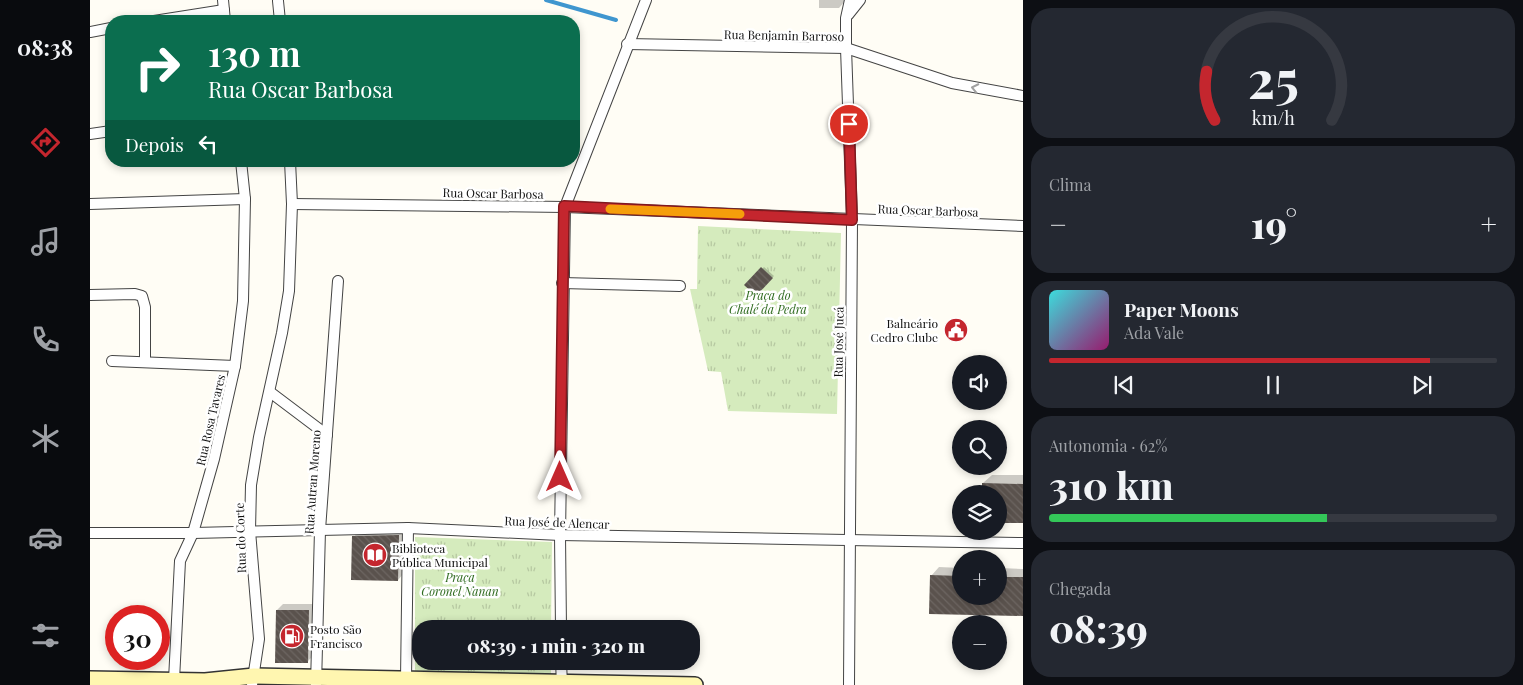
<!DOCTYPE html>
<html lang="pt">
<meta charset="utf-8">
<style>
body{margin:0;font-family:"Playfair Display",serif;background:#242831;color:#f1f3f6;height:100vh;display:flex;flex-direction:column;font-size:19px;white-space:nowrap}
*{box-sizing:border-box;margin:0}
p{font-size:16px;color:#9ea1a6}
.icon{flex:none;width:28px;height:28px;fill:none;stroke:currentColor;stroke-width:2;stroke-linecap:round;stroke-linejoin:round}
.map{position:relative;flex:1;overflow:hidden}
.side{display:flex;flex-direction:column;gap:8px;padding:8px;background:#0d0f14;width:500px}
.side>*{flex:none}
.banner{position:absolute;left:15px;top:15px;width:475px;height:152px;border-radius:20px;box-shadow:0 2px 8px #0003;background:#0b6e4f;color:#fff;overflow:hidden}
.controls{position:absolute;left:862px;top:355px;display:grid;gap:10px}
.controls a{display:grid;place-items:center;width:55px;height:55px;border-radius:50%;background:#171b24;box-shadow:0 2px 8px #0003;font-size:25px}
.speed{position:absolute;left:15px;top:605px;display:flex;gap:10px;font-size:25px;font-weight:700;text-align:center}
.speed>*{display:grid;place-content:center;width:65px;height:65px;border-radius:50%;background:#171b24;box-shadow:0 2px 8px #0003;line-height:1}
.speed .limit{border:8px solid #d22;background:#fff;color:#111}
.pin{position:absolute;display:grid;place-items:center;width:42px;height:42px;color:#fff;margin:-21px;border:2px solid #fff;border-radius:50%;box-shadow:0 1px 5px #0007}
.me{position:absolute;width:55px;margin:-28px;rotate:0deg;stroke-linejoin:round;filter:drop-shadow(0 0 4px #0008)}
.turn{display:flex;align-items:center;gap:18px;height:105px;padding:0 20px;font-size:22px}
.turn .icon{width:65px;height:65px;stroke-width:2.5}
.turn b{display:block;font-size:35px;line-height:42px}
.then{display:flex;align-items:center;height:48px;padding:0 20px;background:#0003;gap:10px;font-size:19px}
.big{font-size:38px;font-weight:800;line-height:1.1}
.side .card{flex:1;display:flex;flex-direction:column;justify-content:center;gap:8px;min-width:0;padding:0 18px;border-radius:20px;background:#242831}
.side .dial{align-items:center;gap:0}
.dial svg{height:130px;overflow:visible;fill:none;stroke:#363941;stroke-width:7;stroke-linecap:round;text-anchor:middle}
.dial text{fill:#f1f3f6;stroke:none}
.song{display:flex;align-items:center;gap:15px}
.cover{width:60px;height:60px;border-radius:8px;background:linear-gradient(135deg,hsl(180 70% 55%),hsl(320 70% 35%))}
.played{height:5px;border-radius:2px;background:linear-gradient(90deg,#c4262e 85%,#363941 85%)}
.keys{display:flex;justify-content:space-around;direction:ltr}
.heat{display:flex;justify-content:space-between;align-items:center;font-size:28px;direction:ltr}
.charge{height:8px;border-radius:4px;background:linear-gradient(90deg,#34c759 62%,#363941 0)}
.trip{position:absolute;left:322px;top:620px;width:288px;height:50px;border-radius:20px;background:#171b24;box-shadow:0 2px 8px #0003;font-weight:800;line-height:50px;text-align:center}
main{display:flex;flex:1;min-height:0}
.tab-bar{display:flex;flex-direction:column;width:90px;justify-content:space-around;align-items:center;background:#090b0e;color:#9ea1a6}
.tab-bar .icon{width:35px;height:35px}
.tab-bar .on{color:#c4262e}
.tab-bar b{font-size:22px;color:#f1f3f6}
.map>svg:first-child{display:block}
.park{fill:url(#park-tufts)}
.shadow{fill:#0003}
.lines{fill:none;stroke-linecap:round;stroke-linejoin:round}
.stream{stroke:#3f96cf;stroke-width:4}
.building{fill:url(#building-back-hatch)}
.minor-casing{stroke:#444;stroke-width:12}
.secondary-casing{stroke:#333;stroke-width:18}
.minor{stroke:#fff;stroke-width:10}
.secondary{stroke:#fff6b0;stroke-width:15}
.oneway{stroke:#a0a0a0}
.route-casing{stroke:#7f191e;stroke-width:12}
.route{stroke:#c4262e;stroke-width:9}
.slow{stroke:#f59e0b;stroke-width:9}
.labels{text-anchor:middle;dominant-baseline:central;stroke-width:5;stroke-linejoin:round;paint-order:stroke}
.street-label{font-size:12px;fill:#111;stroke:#fff}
.park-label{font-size:12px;font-style:italic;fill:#2f6b1f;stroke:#fff}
.poi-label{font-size:12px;fill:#111;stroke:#fff;text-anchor:start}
</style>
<main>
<nav class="tab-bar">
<b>08:38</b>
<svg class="icon on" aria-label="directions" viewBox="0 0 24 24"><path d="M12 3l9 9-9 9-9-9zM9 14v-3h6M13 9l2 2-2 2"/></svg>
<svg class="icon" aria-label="music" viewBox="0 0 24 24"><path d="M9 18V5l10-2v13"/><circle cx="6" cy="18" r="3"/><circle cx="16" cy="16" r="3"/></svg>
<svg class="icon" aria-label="phone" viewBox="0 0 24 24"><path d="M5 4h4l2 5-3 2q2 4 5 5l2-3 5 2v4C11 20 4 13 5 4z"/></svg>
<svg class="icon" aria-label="climate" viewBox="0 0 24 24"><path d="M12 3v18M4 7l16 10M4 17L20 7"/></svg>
<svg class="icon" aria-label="car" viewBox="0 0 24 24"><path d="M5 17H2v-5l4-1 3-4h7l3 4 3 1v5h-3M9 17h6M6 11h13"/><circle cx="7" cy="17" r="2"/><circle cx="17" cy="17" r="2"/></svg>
<svg class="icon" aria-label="filters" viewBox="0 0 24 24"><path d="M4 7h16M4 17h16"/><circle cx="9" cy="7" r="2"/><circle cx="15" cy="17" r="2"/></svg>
</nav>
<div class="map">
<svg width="933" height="685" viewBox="0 0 933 685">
<defs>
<pattern id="park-tufts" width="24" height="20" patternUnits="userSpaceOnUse" patternTransform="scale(1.25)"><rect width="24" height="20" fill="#d5ebbd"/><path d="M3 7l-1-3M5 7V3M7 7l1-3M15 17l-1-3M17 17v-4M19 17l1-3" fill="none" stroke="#b6c8a1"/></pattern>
<pattern id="building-back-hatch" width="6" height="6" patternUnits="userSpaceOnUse" patternTransform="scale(1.25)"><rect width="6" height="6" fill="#5a524d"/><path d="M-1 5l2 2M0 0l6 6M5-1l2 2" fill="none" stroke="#6d6662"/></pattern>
</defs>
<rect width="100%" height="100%" fill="#fffdf5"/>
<g class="park">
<polygon points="608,226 751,233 747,414 638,411 631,372 618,371 600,289 607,289"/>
<polygon points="325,537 462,542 461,629 331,629 331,661 461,661 461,676 325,673"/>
</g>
<g class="shadow">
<polygon points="729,0 756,0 749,8 729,8"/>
<polygon points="674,267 684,276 666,294 656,285"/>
<polygon points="902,475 933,475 933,522 909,522 909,494 893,483"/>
<polygon points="314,529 314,573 308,580 264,537 270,530"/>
<polygon points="849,567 871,568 871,596 909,596 909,568 933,569 933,615 840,613 841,576"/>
<polygon points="193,604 224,604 224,655 218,661 187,610"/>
</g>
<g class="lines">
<polyline class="stream" points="456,0 526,20"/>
</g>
<g class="building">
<polygon points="671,267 683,278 666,296 654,285"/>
<polygon points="892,483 933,484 933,523 909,523 909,494 892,494"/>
<polygon points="309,535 308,581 261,580 262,536"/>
<polygon points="840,575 871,576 871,596 909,596 909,577 933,577 933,616 839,614"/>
<polygon points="186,610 219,610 218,663 185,663"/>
</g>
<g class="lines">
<g class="minor-casing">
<g id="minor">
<polyline points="133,0 135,21"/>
<polyline points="188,1 190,21"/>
<polyline points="758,15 770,0"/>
<polyline points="64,21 134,10"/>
<polyline points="0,32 21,28"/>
<polyline points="537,44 756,48 862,83 933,96"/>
<polyline points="0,134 21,131"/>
<polyline points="0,204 155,199"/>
<polyline points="202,204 475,207 933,226"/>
<polyline points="472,283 590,286"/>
<polyline points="0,295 45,294 52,296 55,307 55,362"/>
<polyline points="22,361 145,366"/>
<polyline points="180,392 237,435"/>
<polyline points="0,533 103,533 318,528 470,535 933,543"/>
<polyline points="471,629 470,535 475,207 556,0"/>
<polyline points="471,661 472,685"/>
<polyline points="316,679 318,528"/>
<polyline points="84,680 90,561 103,533 124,459 145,366 153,301 155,199 151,161"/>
<polyline points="162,685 169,639 160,531 161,485 169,437 192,333 199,291 202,204 200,161"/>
<polyline points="226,685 230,530 248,281"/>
<polyline points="759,685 762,219 756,48 756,18 760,0"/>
</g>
</g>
<g class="secondary-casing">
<polyline id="secondary" points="0,679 115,681 164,676 605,685"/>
</g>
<use href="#minor" class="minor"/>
<use href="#secondary" class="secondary"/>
</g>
<defs><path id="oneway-chevron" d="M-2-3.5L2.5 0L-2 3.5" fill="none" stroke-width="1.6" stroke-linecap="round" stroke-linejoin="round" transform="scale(1.25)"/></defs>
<use class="oneway" href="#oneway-chevron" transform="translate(885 88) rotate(-168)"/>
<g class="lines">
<g class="route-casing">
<polyline id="route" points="470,477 474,206 762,220 759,124"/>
</g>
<use href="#route" class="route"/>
<polyline class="slow" points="520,209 650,214"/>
</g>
<defs>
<g id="civic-disc" transform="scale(1.25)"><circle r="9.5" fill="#c4262e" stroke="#fff"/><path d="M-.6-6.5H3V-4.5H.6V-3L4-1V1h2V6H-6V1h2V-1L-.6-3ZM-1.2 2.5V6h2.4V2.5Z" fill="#fff"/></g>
<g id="library-disc" transform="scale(1.25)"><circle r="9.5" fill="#c4262e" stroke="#fff"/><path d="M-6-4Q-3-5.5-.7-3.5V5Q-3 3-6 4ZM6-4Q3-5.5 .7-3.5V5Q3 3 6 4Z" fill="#fff"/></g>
<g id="fuel-disc" transform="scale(1.25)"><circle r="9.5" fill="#c4262e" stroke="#fff"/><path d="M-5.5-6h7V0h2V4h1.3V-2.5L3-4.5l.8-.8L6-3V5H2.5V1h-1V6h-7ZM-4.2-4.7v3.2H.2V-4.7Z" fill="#fff"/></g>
</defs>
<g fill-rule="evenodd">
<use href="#civic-disc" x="866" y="330"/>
<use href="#library-disc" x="285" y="555"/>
<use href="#fuel-disc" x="202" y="636"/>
</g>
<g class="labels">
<g class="street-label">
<text transform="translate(694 35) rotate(1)">Rua Benjamin Barroso</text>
<text transform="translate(403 193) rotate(1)">Rua Oscar Barbosa</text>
<text transform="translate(838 210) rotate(2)">Rua Oscar Barbosa</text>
<text transform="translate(748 342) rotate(-89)">Rua José Jucá</text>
<text transform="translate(120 420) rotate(-77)">Rua Rosa Tavares</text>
<text transform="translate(222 482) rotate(-86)">Rua Autran Moreno</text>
<text transform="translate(467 522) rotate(2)">Rua José de Alencar</text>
<text transform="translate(150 538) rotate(-92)">Rua do Corte</text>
</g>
<g class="park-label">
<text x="678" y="295">Praça do<tspan x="678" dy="14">Chalé da Pedra</tspan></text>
<text x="370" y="577">Praça<tspan x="370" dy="14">Coronel Nanan</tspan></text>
</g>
<g class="poi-label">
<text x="848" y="323" text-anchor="end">Balneário<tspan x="848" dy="14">Cedro Clube</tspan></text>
<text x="302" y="548">Biblioteca<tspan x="302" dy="14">Pública Municipal</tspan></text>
<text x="220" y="629">Posto São<tspan x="220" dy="14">Francisco</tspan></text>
</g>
</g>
</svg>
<div class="controls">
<a><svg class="icon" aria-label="sound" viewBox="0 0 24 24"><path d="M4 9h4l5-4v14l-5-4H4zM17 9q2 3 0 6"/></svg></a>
<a><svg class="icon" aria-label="search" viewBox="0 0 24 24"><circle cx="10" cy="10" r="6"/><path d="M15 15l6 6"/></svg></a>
<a><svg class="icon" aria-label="layers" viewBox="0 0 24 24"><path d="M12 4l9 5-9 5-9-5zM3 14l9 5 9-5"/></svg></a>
<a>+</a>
<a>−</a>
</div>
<div class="speed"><div class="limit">30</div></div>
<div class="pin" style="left:759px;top:124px;background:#d93025"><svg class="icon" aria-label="arrive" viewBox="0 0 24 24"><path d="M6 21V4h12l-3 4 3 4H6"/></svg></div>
<svg class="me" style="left:470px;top:477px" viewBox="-20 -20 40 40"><path d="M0-17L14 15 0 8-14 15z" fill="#c4262e" stroke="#fff" stroke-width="4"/></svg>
<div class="trip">08:39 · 1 min · 320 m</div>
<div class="banner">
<div class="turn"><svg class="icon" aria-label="right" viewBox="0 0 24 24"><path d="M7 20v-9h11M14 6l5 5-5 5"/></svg><div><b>130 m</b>Rua Oscar Barbosa</div></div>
<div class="then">Depois<svg class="icon" aria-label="left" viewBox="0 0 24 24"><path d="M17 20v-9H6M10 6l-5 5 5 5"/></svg></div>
</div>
</div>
<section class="side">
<div class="card dial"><svg viewBox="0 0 100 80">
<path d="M14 69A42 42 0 1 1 86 69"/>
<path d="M14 69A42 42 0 0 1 9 39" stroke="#c4262e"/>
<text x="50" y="56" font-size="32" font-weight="700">25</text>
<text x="50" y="72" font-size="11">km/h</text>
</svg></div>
<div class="card"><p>Clima</p>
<div class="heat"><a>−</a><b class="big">19°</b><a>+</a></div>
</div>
<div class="card">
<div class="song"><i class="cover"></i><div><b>Paper Moons</b><p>Ada Vale</p></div></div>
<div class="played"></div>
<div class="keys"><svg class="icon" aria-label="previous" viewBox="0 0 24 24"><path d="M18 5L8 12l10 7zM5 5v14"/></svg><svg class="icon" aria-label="pause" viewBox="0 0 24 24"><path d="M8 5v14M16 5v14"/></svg><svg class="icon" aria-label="next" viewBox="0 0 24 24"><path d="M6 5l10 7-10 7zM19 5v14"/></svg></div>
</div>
<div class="card"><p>Autonomia · 62%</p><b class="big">310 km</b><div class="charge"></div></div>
<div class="card"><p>Chegada</p><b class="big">08:39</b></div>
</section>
</main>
